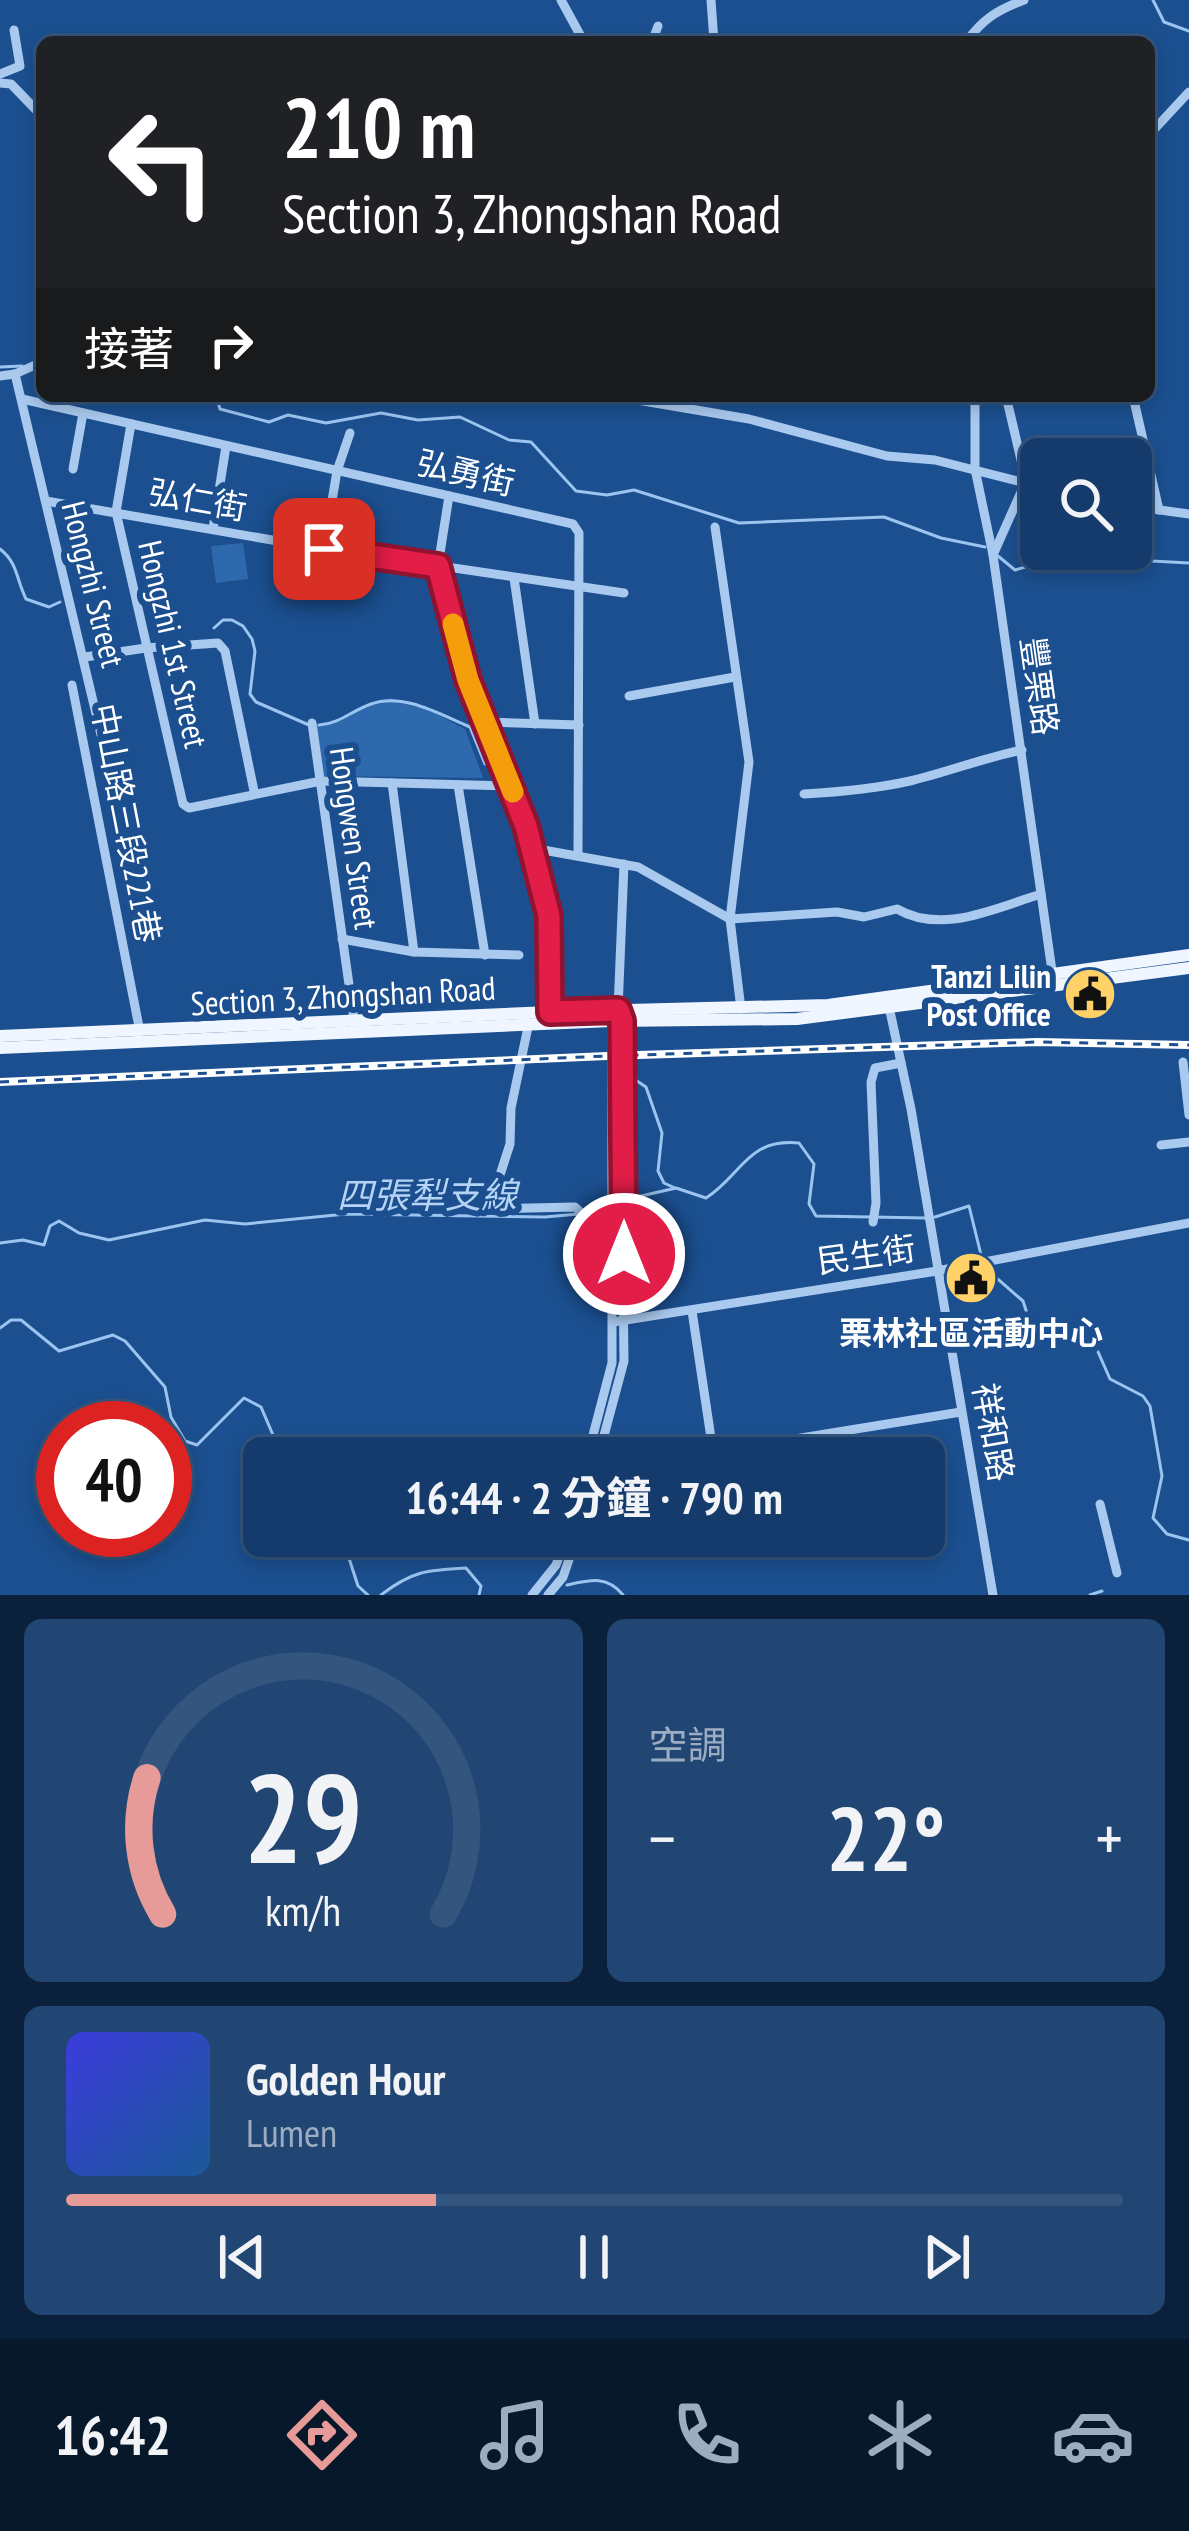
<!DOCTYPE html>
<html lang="zh-TW">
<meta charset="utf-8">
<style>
body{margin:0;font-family:"PT Sans Narrow","Noto Sans TC",sans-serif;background:#214673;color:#f1f3f6;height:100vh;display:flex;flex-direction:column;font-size:45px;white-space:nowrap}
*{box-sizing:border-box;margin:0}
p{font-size:39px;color:#9dadc1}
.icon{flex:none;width:66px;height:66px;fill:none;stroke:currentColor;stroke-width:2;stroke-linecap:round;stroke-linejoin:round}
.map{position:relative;height:1595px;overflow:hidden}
.panel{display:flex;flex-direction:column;gap:24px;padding:24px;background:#0b203b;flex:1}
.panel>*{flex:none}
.banner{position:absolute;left:36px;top:36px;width:1119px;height:366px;border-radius:18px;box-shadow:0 6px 18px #0003,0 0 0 3px #33557e;background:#202124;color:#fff;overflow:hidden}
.buttons{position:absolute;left:1020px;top:438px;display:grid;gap:24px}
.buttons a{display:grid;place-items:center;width:132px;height:132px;border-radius:18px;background:#143b6b;box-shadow:0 6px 18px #0003,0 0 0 3px #33557e;font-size:60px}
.speed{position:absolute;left:36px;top:1401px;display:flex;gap:24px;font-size:60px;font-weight:700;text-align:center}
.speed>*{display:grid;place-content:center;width:156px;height:156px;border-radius:50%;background:#143b6b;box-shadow:0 6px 18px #0003,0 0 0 3px #33557e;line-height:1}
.speed .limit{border:18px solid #d22;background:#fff;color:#111}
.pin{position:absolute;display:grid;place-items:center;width:102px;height:102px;color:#fff;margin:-51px;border-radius:24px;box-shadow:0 6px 18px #0006}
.me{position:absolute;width:132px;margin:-66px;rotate:0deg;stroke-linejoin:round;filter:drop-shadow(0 0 9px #0008)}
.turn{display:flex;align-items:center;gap:42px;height:252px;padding:0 48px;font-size:54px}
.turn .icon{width:156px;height:156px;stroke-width:2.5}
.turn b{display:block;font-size:84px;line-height:102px}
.then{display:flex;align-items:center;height:114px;padding:0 48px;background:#0003;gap:24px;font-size:45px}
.big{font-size:90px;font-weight:700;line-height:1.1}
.panel .tile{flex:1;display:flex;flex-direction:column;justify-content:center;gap:18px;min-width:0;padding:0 42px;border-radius:18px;background:#214673}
.panel .dial{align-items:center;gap:0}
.dial svg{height:312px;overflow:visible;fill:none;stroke:#33557e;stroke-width:7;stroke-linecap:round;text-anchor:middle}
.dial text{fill:#f1f3f6;stroke:none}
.song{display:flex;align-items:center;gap:36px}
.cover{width:144px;height:144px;border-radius:18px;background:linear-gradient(135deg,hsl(240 70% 55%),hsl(210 70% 35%))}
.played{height:12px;border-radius:6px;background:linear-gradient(90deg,#e69b98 35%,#33557e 35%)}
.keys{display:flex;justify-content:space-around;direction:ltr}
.heat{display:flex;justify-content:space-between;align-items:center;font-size:66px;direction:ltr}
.panel .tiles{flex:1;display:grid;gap:24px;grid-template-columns:1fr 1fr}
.tile:last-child{grid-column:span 2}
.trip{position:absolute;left:243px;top:1437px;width:702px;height:120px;border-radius:18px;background:#143b6b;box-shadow:0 6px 18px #0003,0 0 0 3px #33557e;font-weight:700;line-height:120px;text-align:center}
.tabs{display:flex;height:192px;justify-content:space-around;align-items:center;background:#08182b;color:#9dadc1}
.tabs .icon{width:84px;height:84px}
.tabs .selected{color:#e69b98}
.tabs b{font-size:54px;color:#f1f3f6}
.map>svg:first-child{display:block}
.green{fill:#2e69ad}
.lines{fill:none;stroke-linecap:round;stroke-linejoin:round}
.stream{stroke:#9cc4f0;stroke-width:3}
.minor{stroke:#a9c9ee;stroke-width:9}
.major{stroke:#f0f6ff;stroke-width:12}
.rail-casing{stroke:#fff;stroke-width:8}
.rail{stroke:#1b4f8f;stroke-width:3;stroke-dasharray:9;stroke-linecap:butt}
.route-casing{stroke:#92132f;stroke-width:30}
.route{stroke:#e11d48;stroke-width:21}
.slow{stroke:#f59e0b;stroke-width:21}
.labels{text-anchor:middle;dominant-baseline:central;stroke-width:12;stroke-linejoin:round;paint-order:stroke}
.street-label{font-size:33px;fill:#fff;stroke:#1b4f8f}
.poi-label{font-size:33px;font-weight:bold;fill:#fff;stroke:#1b4f8f;text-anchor:end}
.water-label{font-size:36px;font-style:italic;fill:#b5d3f5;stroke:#1b4f8f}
</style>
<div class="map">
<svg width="1189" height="1595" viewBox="0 0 1189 1595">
<rect width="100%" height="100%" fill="#1b4f8f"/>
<g class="green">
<polygon points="243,543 248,579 216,583 211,546"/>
<polygon points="321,550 321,589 289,592 290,552"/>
<path d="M391 698 427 709 465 729 483 778 323 776 316 725C344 722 364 703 391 698Z"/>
</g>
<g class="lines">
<g class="stream">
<polyline points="1153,0 1164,22 1189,31"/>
<polyline points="0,367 22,366"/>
<polyline points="216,396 220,409 269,422 288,415 326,423 381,413 418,420 460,417 509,440 531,442 576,491 607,495 634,490 739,523 884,517 941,538 985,547"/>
<path d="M0 549C18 563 16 579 26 599L49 607 60 602"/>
<polyline points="998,556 1015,570 1056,558 1083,569 1114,559 1189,563"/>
<polyline points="214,628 223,620 232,620 243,626 252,639 255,651 250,694 256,702 309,725"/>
<path d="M319 725C341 723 351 711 371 704 403 692 441 715 470 727L485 764"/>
<polyline points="622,1071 646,1087 662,1133 658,1171 664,1183 675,1188"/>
<path d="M628 1199 676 1188 706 1198C742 1175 747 1138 799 1143L814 1164 809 1204 816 1216 926 1218"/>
<polyline points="935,1217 969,1206 984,1267 1023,1301 1034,1335 1043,1340 1084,1334 1091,1336 1110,1379 1143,1396 1150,1406 1162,1476 1153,1518 1167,1534 1189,1540"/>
<polyline points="0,1243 23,1240 44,1245 50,1226 59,1221 79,1233 109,1240 205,1220 245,1224 346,1214 545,1217 579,1214"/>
<polyline points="0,1328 11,1320 21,1320 59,1351 113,1335 125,1341 165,1387 171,1417 185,1441 197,1445 244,1398 261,1407 273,1435 301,1458"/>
<polyline points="291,1536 299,1547 334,1543 346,1549 358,1586 368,1595"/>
<path d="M567 1585C590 1580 607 1575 623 1595"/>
<path d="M381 1595C412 1571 427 1570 466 1568L481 1586 479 1595"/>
<polyline points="1090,1595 1102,1591"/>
</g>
<g class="minor">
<polyline points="561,0 584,42"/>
<polyline points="711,0 714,42"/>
<polyline points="652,42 658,26"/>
<path d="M966 42C983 19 997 10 1024 0"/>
<polyline points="0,74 20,66 14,30"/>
<polyline points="0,83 11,84 42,116"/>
<polyline points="1149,135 1189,92"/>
<polyline points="15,374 118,806"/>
<polyline points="0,376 15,374 42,362"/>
<polyline points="614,396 749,419 887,456 935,460 1041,487"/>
<polyline points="975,396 975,469 993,555 1053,978"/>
<polyline points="1133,396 1159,510"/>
<polyline points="22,399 573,524 579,533 578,856"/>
<polyline points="131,424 116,512 183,804 189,808 321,781 510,786"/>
<polyline points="73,469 83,413"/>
<polyline points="449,496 438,566 468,680 526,826 549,917 551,1018"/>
<polyline points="46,501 324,549 624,593"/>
<polyline points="1131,506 1189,514"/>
<polyline points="715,527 749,762 730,919 741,1009"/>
<polyline points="213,529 226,446"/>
<polyline points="324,549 337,471 350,433"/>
<polyline points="993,555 1026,481 1006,396"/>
<polyline points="514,578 535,724"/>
<polyline points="85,657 146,648 218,643 225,651 254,791"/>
<polyline points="72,685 140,1032"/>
<polyline points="629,696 735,677"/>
<polyline points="485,722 579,725"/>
<polyline points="312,723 355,1027"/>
<polyline points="392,783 414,952"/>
<polyline points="458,785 485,955"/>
<path d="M804 794C840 792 874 789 910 781 948 772 983 758 1022 750"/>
<path d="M532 848 638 867 730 919 837 912 864 917 897 909C942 935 995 908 1041 894"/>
<polyline points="342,939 414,952 519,955"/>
<polyline points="888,1002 911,1109 993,1595"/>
<polyline points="528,1027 511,1108 510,1144 489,1209 575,1207 585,1216 615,1217"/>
<polyline points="1183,1062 1189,1115"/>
<polyline points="1161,1145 1189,1142"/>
<polyline points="873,1222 876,1203 871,1082 875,1068 901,1063"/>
<polyline points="692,1311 711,1438 720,1451 961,1412"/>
<polyline points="613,1322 937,1271 1189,1223"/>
<polyline points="587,1458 612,1363 612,1021 618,1010 624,864"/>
<polyline points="598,1458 624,1361 620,1017"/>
<polyline points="1100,1504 1117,1573"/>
<polyline points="532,1595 556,1565 567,1536"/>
<polyline points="548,1595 563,1577 577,1536"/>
</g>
<g class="major">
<polyline points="0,1036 550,1012 828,1005 1189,955"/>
<polyline points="0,1048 612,1021 797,1019 1189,968"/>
</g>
<g class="rail-casing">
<polyline id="rail" points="0,1082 607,1056 1037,1042 1189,1045"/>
</g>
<use href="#rail" class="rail"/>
</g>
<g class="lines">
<g class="route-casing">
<polyline id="route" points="324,549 438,566 468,680 526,826 549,916 550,1012 618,1010 622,1021 624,1254"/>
</g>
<use href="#route" class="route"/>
<polyline class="slow" points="453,624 468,680 513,792"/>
</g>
<defs>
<g id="civic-disc" transform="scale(2.7)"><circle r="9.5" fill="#ffd166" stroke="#1b4f8f"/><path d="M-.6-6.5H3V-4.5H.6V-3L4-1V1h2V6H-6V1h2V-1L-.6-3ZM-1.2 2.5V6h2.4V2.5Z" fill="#111"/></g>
</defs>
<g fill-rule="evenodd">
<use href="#civic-disc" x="1090" y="994"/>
<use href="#civic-disc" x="971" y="1278"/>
</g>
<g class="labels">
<g class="street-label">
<text transform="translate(466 472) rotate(13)">弘勇街</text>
<text transform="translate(198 499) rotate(10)">弘仁街</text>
<text transform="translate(94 584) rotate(76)">Hongzhi Street</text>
<text transform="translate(174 644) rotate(77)">Hongzhi 1st Street</text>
<text transform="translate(1040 686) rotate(82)">豐栗路</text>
<text transform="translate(127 823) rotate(79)">中山路三段221巷</text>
<text transform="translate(355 838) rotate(82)">Hongwen Street</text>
<text transform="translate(343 995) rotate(-3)">Section 3, Zhongshan Road</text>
<text transform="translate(866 1254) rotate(-8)">民生街</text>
<text transform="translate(994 1432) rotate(80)">祥和路</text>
</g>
<g class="poi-label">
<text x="1051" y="975">Tanzi Lilin<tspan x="1051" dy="38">Post Office</tspan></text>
<text x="971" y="1332" text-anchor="middle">栗林社區活動中心</text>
</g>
<g class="water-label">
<text x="427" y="1194">四張犁支線</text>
</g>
</g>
</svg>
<div class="buttons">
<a><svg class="icon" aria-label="search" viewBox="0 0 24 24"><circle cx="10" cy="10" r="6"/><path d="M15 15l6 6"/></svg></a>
</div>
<div class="speed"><div class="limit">40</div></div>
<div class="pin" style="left:324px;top:549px;background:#d93025"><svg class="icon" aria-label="arrive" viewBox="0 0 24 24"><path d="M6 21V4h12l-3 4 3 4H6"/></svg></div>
<svg class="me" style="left:624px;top:1254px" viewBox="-20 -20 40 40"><circle r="17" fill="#e11d48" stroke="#fff" stroke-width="3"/><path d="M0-11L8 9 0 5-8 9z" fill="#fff"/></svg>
<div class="trip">16:44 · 2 分鐘 · 790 m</div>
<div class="banner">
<div class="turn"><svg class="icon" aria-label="left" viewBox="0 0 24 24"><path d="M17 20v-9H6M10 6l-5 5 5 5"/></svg><div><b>210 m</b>Section 3, Zhongshan Road</div></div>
<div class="then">接著<svg class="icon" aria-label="right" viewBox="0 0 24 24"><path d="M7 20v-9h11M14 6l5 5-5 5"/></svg></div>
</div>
</div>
<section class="panel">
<div class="tiles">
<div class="tile dial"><svg viewBox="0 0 100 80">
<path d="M14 69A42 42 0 1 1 86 69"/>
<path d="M14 69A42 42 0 0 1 10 34" stroke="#e69b98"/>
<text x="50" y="56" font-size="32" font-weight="700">29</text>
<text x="50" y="72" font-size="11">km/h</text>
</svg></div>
<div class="tile"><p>空調</p>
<div class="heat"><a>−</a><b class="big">22°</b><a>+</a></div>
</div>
<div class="tile">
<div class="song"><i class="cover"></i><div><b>Golden Hour</b><p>Lumen</p></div></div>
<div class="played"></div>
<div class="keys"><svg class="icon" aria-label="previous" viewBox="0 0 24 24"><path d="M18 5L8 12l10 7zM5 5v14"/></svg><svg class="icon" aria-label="pause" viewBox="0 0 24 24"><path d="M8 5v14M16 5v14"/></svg><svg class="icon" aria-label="next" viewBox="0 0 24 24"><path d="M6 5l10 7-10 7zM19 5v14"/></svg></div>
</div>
</div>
</section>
<nav class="tabs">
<b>16:42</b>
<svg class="icon selected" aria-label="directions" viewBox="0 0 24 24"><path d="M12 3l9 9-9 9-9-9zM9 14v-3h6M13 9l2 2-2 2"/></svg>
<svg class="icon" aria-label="music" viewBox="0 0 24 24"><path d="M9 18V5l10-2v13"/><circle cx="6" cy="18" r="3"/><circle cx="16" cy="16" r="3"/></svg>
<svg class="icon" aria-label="phone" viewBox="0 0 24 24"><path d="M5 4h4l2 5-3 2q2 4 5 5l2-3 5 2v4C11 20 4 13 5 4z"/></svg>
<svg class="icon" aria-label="climate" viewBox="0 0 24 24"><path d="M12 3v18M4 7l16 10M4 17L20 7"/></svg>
<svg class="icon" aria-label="car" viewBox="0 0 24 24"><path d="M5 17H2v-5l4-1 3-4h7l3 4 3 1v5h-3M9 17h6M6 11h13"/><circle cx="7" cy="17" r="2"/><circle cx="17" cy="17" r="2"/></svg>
</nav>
